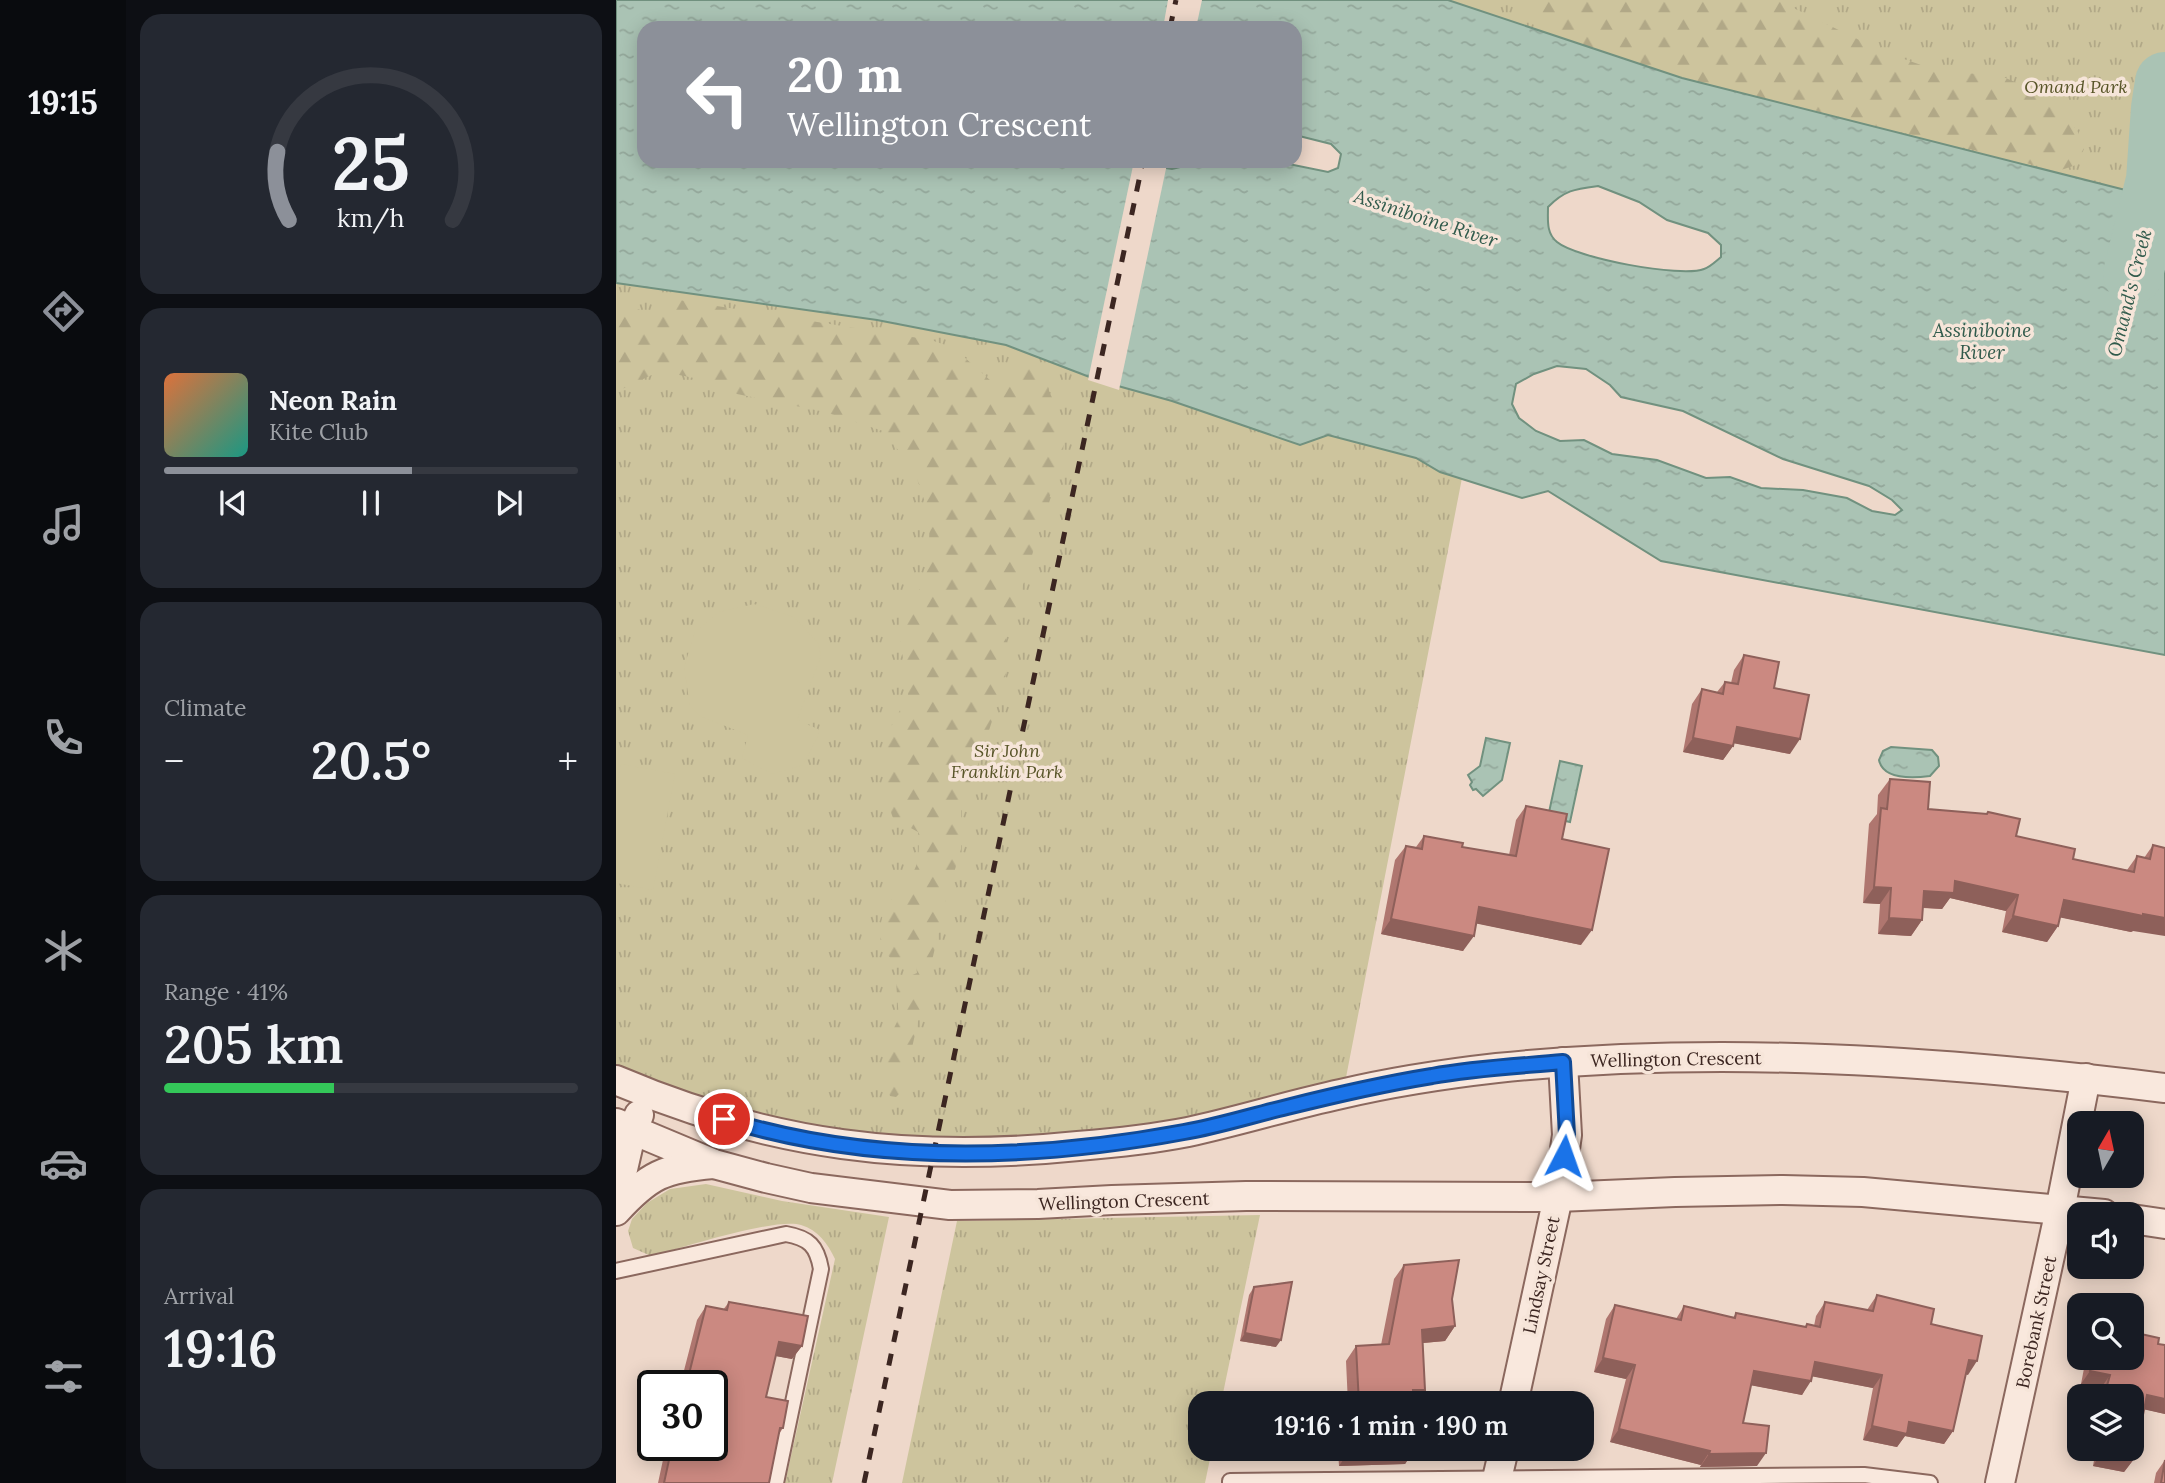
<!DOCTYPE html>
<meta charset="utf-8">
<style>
body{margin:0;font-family:Lora,serif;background:#242831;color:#f1f3f6;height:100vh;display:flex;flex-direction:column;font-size:26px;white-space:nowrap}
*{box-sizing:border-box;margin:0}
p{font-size:23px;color:#9ea1a6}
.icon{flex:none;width:38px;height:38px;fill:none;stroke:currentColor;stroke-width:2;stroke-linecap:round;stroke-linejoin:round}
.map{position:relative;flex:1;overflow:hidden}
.panel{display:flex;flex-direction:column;gap:14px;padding:14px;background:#0d0f14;width:490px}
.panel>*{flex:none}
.top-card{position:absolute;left:21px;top:21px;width:665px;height:147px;border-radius:21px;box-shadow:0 4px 18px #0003;background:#8c9099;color:#fff;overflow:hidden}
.needle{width:46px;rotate:9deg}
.fabs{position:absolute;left:1451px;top:1111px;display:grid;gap:14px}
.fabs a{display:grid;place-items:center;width:77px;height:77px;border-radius:14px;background:#171b24;box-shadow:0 4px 18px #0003;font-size:35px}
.speed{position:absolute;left:21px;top:1370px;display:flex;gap:14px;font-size:35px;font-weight:700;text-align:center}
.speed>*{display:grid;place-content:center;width:91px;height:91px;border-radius:50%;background:#171b24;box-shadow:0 4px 18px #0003;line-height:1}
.speed .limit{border:4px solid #111;border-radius:10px;background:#fff;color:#111}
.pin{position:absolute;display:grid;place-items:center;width:60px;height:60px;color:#fff;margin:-30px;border:4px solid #fff;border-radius:50%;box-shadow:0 2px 7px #0007}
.me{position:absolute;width:77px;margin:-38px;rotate:4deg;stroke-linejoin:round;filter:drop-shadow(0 0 5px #0008)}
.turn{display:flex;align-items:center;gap:24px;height:147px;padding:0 35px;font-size:32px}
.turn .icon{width:91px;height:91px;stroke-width:2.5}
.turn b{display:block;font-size:49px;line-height:60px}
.big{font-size:52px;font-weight:600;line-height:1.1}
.panel .widget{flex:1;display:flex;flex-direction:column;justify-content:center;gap:10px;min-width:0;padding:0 24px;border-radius:21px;background:#242831}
.panel .dial{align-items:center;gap:0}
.dial svg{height:182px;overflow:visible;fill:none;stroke:#363941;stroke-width:7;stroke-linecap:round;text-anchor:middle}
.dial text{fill:#f1f3f6;stroke:none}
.song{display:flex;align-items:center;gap:21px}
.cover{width:84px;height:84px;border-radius:10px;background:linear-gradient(135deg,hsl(20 70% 55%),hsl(170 70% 35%))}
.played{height:7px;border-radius:4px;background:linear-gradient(90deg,#8c9099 60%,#363941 60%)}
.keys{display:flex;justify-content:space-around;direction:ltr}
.heat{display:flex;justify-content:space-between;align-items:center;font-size:38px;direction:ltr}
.charge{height:10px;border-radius:5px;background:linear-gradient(90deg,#34c759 41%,#363941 0)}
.trip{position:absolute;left:572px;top:1391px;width:406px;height:70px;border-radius:21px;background:#171b24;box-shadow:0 4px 18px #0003;font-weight:600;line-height:70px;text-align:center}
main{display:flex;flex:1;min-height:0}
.tabs{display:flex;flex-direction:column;width:126px;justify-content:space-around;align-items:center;background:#090b0e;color:#9ea1a6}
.tabs .icon{width:49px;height:49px}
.tabs .active{color:#8c9099}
.tabs b{font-size:32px;color:#f1f3f6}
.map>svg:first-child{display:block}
.grass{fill:url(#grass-tufts)}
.forest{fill:url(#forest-firs)}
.pitch{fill:#cdc49d}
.water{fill:url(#water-ripples);stroke:#71917f;stroke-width:2;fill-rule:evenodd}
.pier{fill:#eed8ca}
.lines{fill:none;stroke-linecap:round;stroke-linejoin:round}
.river{stroke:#aac3b4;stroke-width:60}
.lane-casing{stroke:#8b685e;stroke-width:18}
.street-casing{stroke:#8b685e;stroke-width:32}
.lane{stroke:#f9e8dd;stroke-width:14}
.street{stroke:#f9e8dd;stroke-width:28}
.rail{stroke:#3c2621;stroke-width:5;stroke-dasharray:12 12;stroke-linecap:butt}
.wall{fill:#af766f}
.shaded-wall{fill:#8e605a}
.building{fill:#cb8981;stroke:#8e605a;stroke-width:2}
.route-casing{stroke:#114b97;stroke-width:18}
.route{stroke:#1a73e8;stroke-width:12}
.labels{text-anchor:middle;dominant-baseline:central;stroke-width:7;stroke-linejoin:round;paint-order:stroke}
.park-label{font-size:18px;font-style:italic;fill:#585528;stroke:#f6e5d9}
.street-label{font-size:18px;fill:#3c2621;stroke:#f6e5d9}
.water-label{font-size:19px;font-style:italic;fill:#315b4c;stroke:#f6e5d9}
</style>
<main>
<nav class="tabs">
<b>19:15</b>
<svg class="icon active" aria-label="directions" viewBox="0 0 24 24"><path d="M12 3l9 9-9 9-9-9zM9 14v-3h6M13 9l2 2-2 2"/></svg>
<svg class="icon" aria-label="music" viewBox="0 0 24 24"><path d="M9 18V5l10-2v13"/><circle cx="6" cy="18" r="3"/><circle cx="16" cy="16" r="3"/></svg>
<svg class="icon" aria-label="phone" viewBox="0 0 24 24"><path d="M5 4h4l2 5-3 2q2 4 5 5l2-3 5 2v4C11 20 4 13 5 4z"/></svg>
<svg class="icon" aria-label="climate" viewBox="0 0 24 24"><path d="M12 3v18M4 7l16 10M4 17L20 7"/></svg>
<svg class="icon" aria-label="car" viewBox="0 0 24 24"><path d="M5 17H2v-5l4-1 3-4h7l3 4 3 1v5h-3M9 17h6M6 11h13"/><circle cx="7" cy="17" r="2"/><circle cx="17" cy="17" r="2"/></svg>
<svg class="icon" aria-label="filters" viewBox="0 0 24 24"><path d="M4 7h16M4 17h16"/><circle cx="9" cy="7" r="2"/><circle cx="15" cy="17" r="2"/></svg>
</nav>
<section class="panel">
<div class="widget dial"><svg viewBox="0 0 100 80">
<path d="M14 69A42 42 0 1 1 86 69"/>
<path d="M14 69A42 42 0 0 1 9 39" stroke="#8c9099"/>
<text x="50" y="56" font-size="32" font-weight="700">25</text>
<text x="50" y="72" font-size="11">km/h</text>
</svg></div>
<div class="widget">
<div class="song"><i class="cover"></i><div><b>Neon Rain</b><p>Kite Club</p></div></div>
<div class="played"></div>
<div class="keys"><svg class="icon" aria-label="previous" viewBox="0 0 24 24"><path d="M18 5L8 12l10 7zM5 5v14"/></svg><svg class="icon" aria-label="pause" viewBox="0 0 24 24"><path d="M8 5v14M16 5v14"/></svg><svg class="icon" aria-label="next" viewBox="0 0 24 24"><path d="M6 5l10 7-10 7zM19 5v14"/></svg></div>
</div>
<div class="widget"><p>Climate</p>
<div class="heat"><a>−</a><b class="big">20.5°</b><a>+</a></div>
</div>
<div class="widget"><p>Range · 41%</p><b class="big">205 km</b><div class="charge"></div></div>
<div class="widget"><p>Arrival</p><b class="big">19:16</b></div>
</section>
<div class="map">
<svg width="1549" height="1483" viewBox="0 0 1549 1483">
<defs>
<pattern id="grass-tufts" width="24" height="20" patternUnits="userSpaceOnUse" patternTransform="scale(1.75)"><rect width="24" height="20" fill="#cdc49d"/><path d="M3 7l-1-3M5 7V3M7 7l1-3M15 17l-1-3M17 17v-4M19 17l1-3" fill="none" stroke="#b1a887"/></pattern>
<pattern id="forest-firs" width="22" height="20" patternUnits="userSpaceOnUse" patternTransform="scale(1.75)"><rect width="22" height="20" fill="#cdc49d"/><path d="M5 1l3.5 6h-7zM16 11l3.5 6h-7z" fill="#b1a887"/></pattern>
<pattern id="water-ripples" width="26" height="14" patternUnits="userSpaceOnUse" patternTransform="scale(1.75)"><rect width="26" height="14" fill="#aac3b4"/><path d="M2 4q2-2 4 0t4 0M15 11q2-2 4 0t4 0" fill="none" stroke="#93a79a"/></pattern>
</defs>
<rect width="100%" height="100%" fill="#eed8ca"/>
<g class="grass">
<polygon points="832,0 1549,0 1549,200 1066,78"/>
<polygon points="0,283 261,320 390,345 483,381 556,401 711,435 800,458 824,472 846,478 727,1093 571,1132 279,1151 0,1080"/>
<path d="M90 1184 166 1201 273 1217 216 1483H169L219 1259C212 1244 202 1230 185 1225 160 1217 66 1248 35 1256L17 1248 12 1231 16 1219 31 1203 54 1189Z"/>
<polygon points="644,1215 605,1403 584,1404 584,1449 596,1449 589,1483 286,1483 341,1221"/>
</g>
<g class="forest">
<polygon points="918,0 1161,0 1268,52 1325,72 1383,75 1435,98 1462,132 1468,149 1460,165 1442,171 1066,78 921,30 917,11"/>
<path d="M0 296 7 297 13 305 33 314 63 300 315 340 338 348 375 381 386 385C404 371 408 360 431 370L433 391 449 426 447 453 397 618 388 633 395 654 385 693 360 771 345 800V849L330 900 286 1091 280 1097 274 1096 266 1077 270 1044 283 1018 280 982 301 973 300 965 292 961 279 964 264 945C265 935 264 920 268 912 288 876 307 881 302 832L277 818 267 790V742L292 695 283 629 284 620 306 585 312 566 314 517 298 470 267 431 209 412 121 394 102 383 44 371 0 392Z"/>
</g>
<g class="pitch">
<polygon points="138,604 178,617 202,643 205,656 181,720 202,729 203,734 187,765 156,774 126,758 132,735 84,716 74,706 68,667 79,632 103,612"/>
<polygon points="5,764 59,774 37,890 0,883 0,788"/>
</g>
<g class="water">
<path d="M0 0H832L1066 78 1549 200V655L1045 561 932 491 906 498 824 472 800 458 712 435 684 445 556 401 484 381 390 345 261 320 0 283ZM28 28H679V135L715 144 725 154 722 168 712 172 658 161H589L556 169 506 161H28ZM982 186 1023 202 1051 220 1092 233 1105 245V257C1100 261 1094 267 1088 269 1065 278 960 258 941 242 930 233 932 220 932 207 949 190 959 189 982 186ZM941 366 970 369 994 385 1005 397 1067 411 1167 459 1253 486 1276 500 1286 510 1279 515 1256 511 1231 498 1187 490 1145 488 1114 477 1090 478 1041 460 996 454 968 440 944 441 920 431 903 418 896 404 900 384 918 374Z"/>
<polygon points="870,738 894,743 886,780 867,796 860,789 857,790 854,785 856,782 852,775 864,766"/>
<path d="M1275 747 1316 750 1322 757 1323 766 1314 776C1298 778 1267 780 1263 760L1267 751Z"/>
<polygon points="944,761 966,766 954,822 932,817"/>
</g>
<g class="pier">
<polygon points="552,0 586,0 580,28 547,28"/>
<polygon points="518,161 551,164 503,390 472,380"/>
</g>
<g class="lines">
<polyline class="river" points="1517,274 1540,180 1545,108 1549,82"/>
<g class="lane-casing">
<g id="lane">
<path d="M0 1271 170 1234C193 1238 201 1246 205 1269L160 1483"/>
<polyline points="614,1483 614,1481 1248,1475 1314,1483"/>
</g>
</g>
<g class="street-casing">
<g id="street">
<path d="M0 1080C154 1146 296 1163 462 1146 499 1143 536 1139 572 1132 623 1121 674 1105 725 1094 776 1082 828 1074 881 1068 1104 1045 1327 1061 1549 1088"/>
<polyline points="0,1123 98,1164 150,1178 195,1188 334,1205 422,1204 496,1200 630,1196 942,1197 1059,1192 1167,1190 1247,1192 1488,1214"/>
<polyline points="0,1200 16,1130 23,1115"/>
<path d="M0 1211C33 1175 48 1168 97 1164"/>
<polyline points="1516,1219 1549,1224"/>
<polyline points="897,1404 942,1197 951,1135 947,1062"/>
<polyline points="880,1483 888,1449"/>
<polyline points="1384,1483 1444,1210 1470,1078"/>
</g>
</g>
<use href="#lane" class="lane"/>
<use href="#street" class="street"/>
<g class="rail">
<polyline points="554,28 560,0"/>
<polyline points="248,1483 527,161"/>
</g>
</g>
<g class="wall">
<polygon points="1128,655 1158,688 1174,754 1118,743 1117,746 1107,760 1067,752 1076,704 1086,689 1101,692 1109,682 1115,683 1118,670"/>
<polygon points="1274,779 1312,809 1370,814 1372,812 1400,836 1457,859 1511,870 1521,856 1528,858 1537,845 1517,931 1515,932 1444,917 1442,926 1431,942 1386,932 1390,911 1334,898 1326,909 1307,908 1306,920 1295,936 1262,934 1264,904 1247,903 1253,824 1261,814 1262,795"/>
<polygon points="910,806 946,839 965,945 860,923 847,951 765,934 779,860 790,846 800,847 808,836 846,847 893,855 900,820"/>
<polygon points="788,1265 836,1299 839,1326 829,1341 807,1343 799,1404 732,1404 730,1361 740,1346 765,1345 778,1279"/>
<polygon points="638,1287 660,1347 624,1341 633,1295"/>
<polygon points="1261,1295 1315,1324 1352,1375 1350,1374 1337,1431 1328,1444 1289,1436 1281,1447 1247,1440 1257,1388 1196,1376 1186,1395 1135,1385 1127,1423 1141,1466 1084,1467 1085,1465 994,1442 1010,1379 978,1372 990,1319 999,1305 1060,1319 1068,1306 1117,1318 1120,1313 1189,1327 1191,1324 1198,1326 1200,1316 1209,1302 1251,1310"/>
<polygon points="113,1302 186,1346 176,1359 160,1356 150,1397 167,1428 163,1434 153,1483 42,1483 50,1446 96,1446 96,1386 64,1386 81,1320 90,1306 107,1310"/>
<polygon points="1516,1332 1543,1338 1542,1344 1549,1345 1549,1414 1528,1409 1518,1459 1508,1472 1477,1466 1480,1449 1516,1449 1516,1396 1483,1396 1485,1388 1465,1384 1470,1358 1516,1358"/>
<polygon points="722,1449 799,1449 789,1464 723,1466"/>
<polygon points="1549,1460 1549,1483 1538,1483 1540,1473"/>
</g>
<g class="shaded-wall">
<polygon points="1121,727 1184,739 1174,754 1111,742"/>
<polygon points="1077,738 1117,746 1107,760 1067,752"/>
<polygon points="1339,881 1402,895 1390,911 1334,898 1326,909 1297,907 1308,891"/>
<polygon points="1258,887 1275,888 1264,904 1247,903"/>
<polygon points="1448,900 1549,918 1549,936 1517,931 1515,932 1437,916"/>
<polygon points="863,907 976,930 965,945 853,922"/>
<polygon points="1397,916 1442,926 1431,942 1386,932"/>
<polygon points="1273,918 1306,920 1295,936 1262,934"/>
<polygon points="775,919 858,936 847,951 765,934"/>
<polygon points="839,1326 829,1341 796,1344 806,1330"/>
<polygon points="629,1333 665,1340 660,1347 624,1341"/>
<polygon points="163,1342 186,1346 176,1359 154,1355"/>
<polygon points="987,1358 1019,1365 1010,1379 978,1372"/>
<polygon points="1353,1360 1361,1361 1352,1375 1344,1373"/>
<polygon points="1199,1362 1266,1375 1257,1388 1189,1375"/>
<polygon points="1138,1371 1195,1381 1186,1395 1128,1384"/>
<polygon points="1474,1371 1494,1375 1485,1388 1465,1384"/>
<polygon points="797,1390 809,1390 799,1404 788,1404"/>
<polygon points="1531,1395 1549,1399 1549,1414 1522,1408"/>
<polygon points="1293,1422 1337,1431 1328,1444 1289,1436 1281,1447 1247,1440 1256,1426"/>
<polygon points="1003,1429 1094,1451 1085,1465 994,1442"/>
<polygon points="636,1449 666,1449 661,1455"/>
<polygon points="799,1449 789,1464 723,1466 733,1451"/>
<polygon points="1486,1452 1518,1459 1508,1472 1477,1466"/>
<polygon points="1150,1453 1141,1466 1084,1467 1093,1454"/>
</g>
<g class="building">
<polygon points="1128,655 1163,662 1158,688 1193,695 1184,739 1121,727 1117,746 1077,738 1086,689 1107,694 1109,682 1122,684"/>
<polygon points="1274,779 1314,782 1312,809 1371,814 1372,812 1404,819 1400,836 1459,849 1457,859 1518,872 1521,856 1534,859 1537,845 1549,848 1549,918 1527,914 1527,916 1448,900 1442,926 1397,916 1402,895 1339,881 1338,893 1308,891 1306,920 1273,918 1275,888 1258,887 1265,808 1271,809"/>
<polygon points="910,806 951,814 946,839 993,849 976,930 863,907 858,936 775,919 790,846 806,849 808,836 847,843 846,847 900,856"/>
<polygon points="843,1260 836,1299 839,1326 806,1330 809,1390 797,1390 798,1404 743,1404 740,1346 773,1344 788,1265"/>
<polygon points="676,1282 665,1340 629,1333 638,1287"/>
<polygon points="1261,1295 1318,1309 1315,1324 1366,1336 1361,1361 1353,1360 1337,1431 1293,1422 1291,1434 1256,1426 1266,1375 1199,1362 1195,1381 1138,1371 1127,1423 1153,1426 1150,1453 1093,1454 1094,1451 1003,1429 1019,1365 987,1358 999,1305 1065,1320 1068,1306 1119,1318 1120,1313 1190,1327 1191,1324 1204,1327 1209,1302 1257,1311"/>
<polygon points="113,1302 192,1316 186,1346 163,1342 150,1397 172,1401 167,1428 164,1428 153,1483 48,1483 56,1446 96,1446 96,1386 70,1386 90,1306 111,1310"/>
<polygon points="1516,1332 1543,1338 1542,1344 1549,1345 1549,1399 1531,1395 1518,1459 1486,1452 1487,1449 1516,1449 1516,1396 1488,1396 1494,1375 1474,1371 1477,1358 1516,1358"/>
<polygon points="733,1449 799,1449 733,1451"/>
<polygon points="1549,1460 1549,1483 1545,1483"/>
</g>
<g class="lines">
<g class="route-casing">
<path id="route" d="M108 1119C256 1165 418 1160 568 1132 603 1126 637 1115 671 1107 719 1095 767 1084 816 1076 859 1068 904 1066 947 1062L951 1135 948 1156"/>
</g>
<use href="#route" class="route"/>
</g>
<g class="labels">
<g class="park-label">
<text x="1460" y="86">Omand Park</text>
<text x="391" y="750">Sir John<tspan x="391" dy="21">Franklin Park</tspan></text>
</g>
<g class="street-label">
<text transform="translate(1060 1059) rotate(-1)">Wellington Crescent</text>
<text transform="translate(508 1201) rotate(-2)">Wellington Crescent</text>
<text transform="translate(925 1275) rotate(-78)">Lindsay Street</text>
<text transform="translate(1420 1322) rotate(-78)">Borebank Street</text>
</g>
<g class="water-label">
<text transform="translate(810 218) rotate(18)">Assiniboine River</text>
<text transform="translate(1513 293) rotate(-76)">Omand's Creek</text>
<text x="1366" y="330">Assiniboine<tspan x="1366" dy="22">River</tspan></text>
</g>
</g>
</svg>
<div class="fabs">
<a><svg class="needle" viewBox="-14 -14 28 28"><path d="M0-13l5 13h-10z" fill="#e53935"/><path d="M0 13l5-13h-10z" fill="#9ea1a6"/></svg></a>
<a><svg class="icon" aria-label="sound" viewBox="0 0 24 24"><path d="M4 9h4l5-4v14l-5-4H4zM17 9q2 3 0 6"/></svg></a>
<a><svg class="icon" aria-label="search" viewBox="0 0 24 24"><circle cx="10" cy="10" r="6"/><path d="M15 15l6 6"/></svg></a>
<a><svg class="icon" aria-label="layers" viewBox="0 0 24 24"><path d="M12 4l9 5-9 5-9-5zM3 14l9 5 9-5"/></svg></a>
</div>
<div class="speed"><div class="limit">30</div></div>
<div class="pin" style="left:108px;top:1119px;background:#d93025"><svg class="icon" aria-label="arrive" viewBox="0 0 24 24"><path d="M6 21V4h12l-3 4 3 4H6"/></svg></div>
<svg class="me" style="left:948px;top:1156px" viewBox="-20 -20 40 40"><path d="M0-17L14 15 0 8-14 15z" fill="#1a73e8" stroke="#fff" stroke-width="4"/></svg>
<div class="trip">19:16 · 1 min · 190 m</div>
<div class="top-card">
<div class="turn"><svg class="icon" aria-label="left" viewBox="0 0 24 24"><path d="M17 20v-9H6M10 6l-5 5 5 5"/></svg><div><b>20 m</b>Wellington Crescent</div></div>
</div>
</div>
</main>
